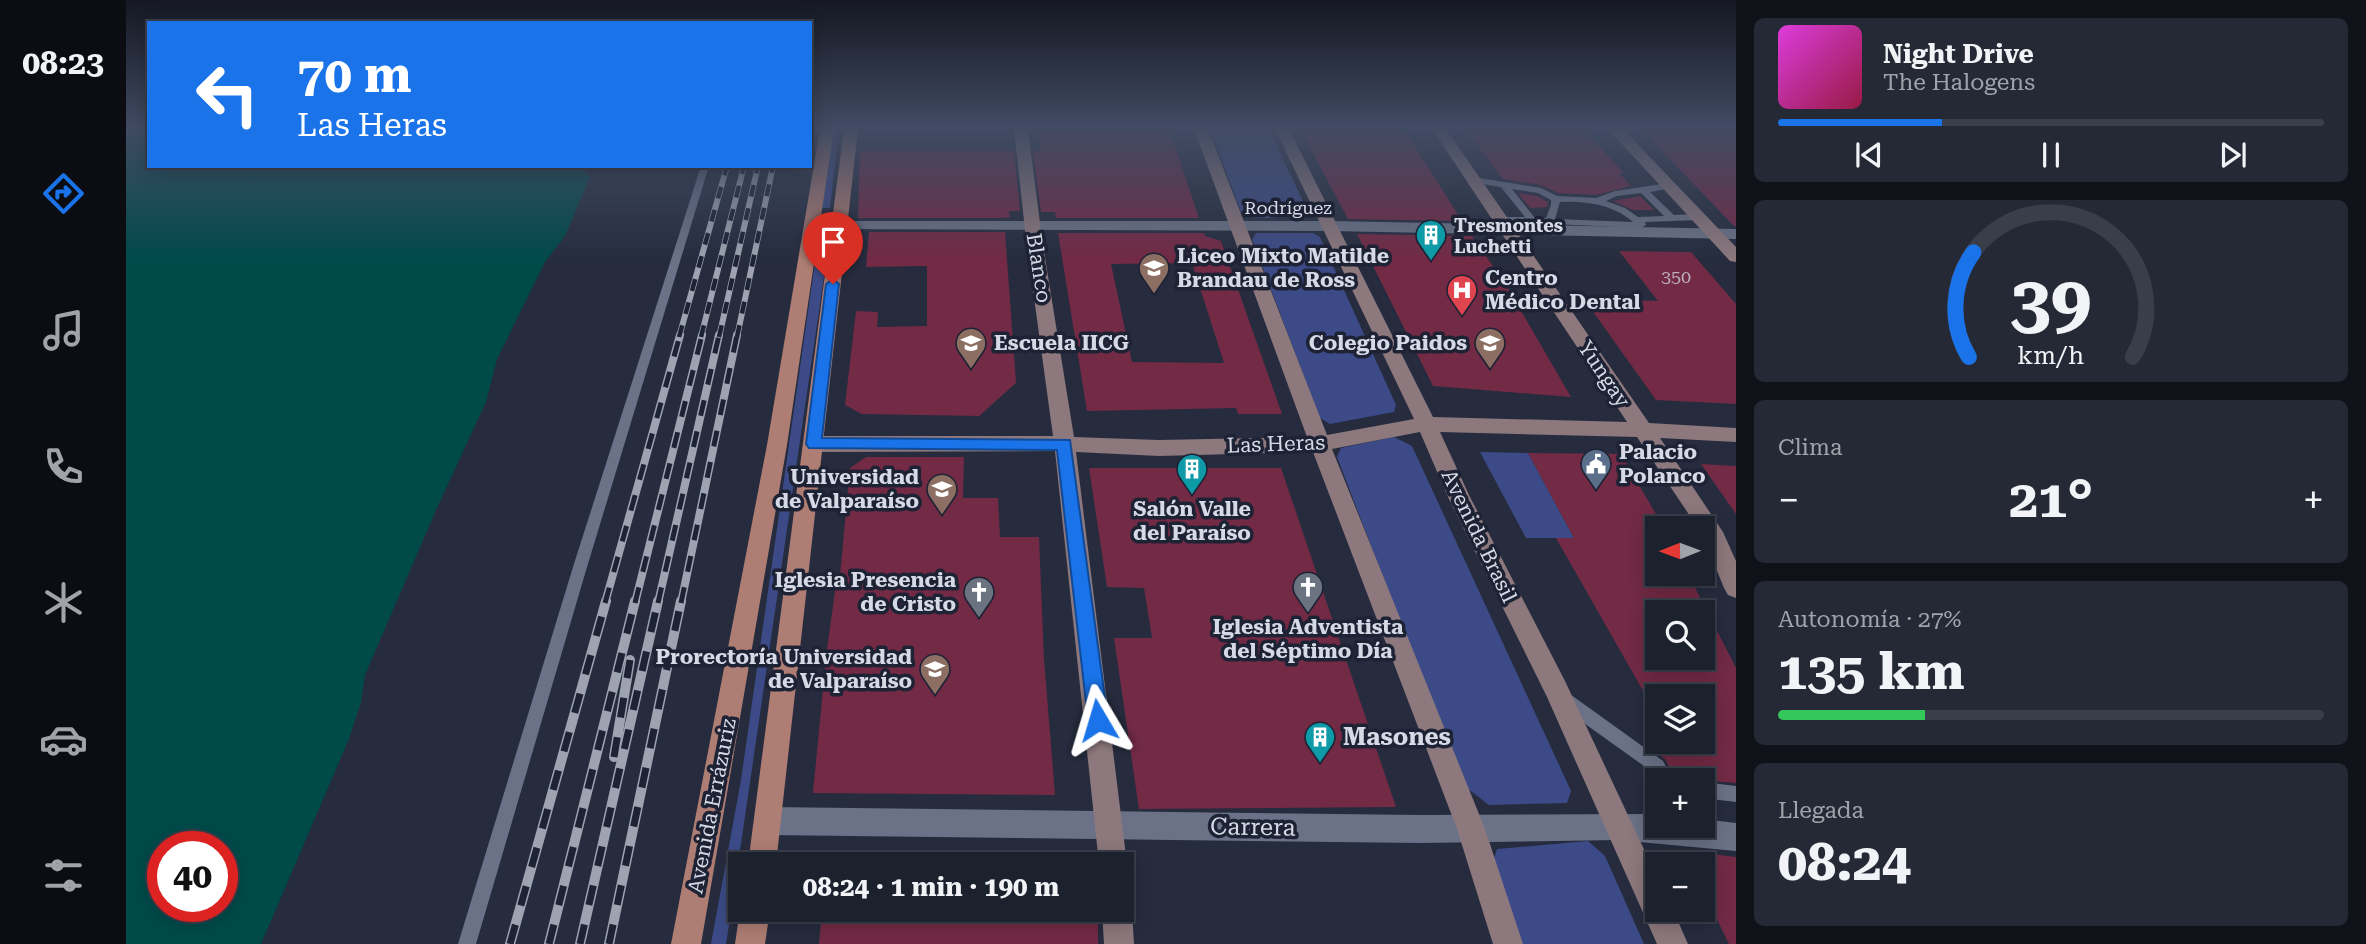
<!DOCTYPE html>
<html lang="es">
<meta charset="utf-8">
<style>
body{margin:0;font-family:"Roboto Serif",serif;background:#252936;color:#f1f3f6;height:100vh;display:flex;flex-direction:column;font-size:26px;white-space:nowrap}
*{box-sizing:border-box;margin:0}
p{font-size:23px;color:#a0a3aa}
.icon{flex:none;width:38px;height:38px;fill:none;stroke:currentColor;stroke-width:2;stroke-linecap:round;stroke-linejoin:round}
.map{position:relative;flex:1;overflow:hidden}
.panel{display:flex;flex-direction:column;gap:18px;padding:18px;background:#0f1219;width:630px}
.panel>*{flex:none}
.top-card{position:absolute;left:21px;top:21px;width:665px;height:147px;border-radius:0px;box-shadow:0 4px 18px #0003,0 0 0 2px #3a3e4a;background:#1a73e8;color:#fff;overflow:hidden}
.needle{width:46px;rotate:269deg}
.controls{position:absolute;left:1519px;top:516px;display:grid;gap:14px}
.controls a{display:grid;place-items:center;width:70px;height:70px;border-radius:0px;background:#1c212e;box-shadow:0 4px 18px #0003,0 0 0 2px #3a3e4a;font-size:35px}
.speed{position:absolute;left:21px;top:831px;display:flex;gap:14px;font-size:35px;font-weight:700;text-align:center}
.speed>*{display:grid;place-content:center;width:91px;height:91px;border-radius:50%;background:#1c212e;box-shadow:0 4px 18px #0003,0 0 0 2px #3a3e4a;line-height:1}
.speed .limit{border:10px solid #d22;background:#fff;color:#111}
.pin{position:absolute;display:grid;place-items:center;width:60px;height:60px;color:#fff;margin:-72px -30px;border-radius:50% 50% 50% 0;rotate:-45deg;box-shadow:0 0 7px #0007}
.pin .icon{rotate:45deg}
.me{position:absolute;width:77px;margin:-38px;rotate:353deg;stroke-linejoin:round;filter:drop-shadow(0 0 5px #0008)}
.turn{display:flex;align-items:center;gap:24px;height:147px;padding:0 35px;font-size:32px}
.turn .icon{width:91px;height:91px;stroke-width:2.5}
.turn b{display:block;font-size:49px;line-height:60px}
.big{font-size:52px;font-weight:700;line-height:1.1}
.panel .card{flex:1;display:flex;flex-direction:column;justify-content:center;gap:10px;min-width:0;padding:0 24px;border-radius:10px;background:#252936}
.panel .dial{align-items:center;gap:0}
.dial svg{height:182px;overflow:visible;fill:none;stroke:#3a3e4a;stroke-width:7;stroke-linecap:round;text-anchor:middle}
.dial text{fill:#f1f3f6;stroke:none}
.song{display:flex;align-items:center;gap:21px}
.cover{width:84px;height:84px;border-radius:10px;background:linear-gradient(135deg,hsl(300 70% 55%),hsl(340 70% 35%))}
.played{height:7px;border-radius:4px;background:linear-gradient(90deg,#1a73e8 30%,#3a3e4a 30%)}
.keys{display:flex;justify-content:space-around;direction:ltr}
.heat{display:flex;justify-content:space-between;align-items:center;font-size:38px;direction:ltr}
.charge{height:10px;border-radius:5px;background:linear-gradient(90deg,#34c759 27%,#3a3e4a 0)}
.trip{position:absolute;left:602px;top:852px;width:406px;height:70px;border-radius:0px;background:#1c212e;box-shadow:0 4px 18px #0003,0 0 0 2px #3a3e4a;font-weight:700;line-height:70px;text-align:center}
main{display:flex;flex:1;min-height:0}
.dock{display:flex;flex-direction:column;width:126px;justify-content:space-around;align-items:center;background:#0b0d12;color:#a0a3aa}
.dock .icon{width:49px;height:49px}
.dock .on{color:#1a73e8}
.dock b{font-size:32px;color:#f1f3f6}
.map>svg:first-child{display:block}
.green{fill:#3c4b87}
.water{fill:#004a4a;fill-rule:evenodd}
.building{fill:#722a45;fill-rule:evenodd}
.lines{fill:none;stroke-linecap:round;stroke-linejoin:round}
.lane{fill:#6b7287;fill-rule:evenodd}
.street{fill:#6b7287;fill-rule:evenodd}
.secondary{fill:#8c787d;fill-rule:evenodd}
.primary{fill:#ae7d73;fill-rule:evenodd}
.rail-far2-casing{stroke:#9da3b0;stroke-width:6}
.rail-far1-casing{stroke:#9da3b0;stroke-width:8}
.rail-casing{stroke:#9da3b0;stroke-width:10}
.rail-far2{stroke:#1d2234;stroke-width:4.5;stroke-dasharray:12;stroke-linecap:butt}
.rail-far1{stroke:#1d2234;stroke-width:5;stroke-dasharray:16;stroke-linecap:butt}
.rail{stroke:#1d2234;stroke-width:7;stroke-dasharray:20;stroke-linecap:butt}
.route{fill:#1a73e8;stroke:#114b97;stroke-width:2}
.labels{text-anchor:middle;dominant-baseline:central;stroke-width:7;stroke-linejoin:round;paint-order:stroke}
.far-street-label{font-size:18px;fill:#d5dae6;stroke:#1d2234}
.far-poi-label{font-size:18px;font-weight:bold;fill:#d5dae6;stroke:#1d2234;text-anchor:start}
.number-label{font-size:18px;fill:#bcaebe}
.poi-label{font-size:21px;font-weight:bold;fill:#d5dae6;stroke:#1d2234;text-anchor:start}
.street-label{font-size:21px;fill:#d5dae6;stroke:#1d2234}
.near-poi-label{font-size:24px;font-weight:bold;fill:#d5dae6;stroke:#1d2234;text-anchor:start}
.near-street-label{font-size:24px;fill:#d5dae6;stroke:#1d2234}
</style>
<main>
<nav class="dock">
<b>08:23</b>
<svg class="icon on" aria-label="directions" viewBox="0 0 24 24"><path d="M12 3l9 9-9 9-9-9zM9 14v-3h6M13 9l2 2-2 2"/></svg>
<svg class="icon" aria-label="music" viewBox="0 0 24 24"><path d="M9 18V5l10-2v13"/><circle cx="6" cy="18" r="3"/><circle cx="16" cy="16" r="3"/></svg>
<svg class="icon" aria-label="phone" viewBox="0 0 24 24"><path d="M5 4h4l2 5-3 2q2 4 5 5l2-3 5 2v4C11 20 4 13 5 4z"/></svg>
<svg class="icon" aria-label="climate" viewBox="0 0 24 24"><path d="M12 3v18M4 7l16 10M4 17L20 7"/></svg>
<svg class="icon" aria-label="car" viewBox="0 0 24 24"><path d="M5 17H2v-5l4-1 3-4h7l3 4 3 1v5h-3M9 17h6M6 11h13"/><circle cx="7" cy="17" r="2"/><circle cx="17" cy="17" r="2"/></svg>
<svg class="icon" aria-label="filters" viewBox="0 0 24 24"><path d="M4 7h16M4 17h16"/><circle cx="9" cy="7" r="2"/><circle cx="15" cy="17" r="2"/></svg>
</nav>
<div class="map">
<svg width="1610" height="944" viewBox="0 0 1610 944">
<rect width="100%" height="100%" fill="#262c3e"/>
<g class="green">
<polygon points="707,129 713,129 704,208 696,208"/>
<polygon points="1084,129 1143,129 1183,214 1180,218 1127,218 1115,212"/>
<polygon points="1130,233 1187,233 1194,237 1270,405 1268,412 1204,424 1194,418 1126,240"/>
<polygon points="691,249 702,249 605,912 600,944 585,944 615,780"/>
<polygon points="1268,437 1286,446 1445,791 1441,803 1363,805 1337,785 1211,457 1215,448"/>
<polygon points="1354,452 1402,453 1448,538 1400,538"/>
<polygon points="1462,841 1479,856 1518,944 1393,944 1366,865 1371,849"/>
</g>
<path class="water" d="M0 129H23V166H462L459 172 464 177 439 236 419 262 371 359 360 402 310 510 239 675 235 702 223 739 135 944H0ZM37 847H96V906H37Z"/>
<g class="building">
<polygon points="1043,129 1073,218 930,218 929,212 915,212 907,151 915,151 912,130"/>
<polygon points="1174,129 1278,129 1336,221 1222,219"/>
<polygon points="1339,129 1457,129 1498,173 1493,173 1505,186 1470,195 1432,193 1415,185 1377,179"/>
<polygon points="1515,129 1610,129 1610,226 1608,226"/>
<polygon points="734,151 888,151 894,211 883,211 884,217 878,218 732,218"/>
<polygon points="1392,193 1411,196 1422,202 1421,207 1404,208"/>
<polygon points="1514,196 1528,210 1507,210 1487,201"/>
<polygon points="743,232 879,232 890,383 853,416 736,414 719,405 730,311 752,312 751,327 801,326 801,266 740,267"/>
<path d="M932 233H1078L1079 236 1095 241 1156 414H1112L1110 408 961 411ZM1066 263 1098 363 1006 362 985 264Z"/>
<polygon points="1231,234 1346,236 1380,285 1445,397 1307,386"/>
<polygon points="1493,251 1565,252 1610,304 1610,404 1530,400 1458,299 1532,301"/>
<path d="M1402 453 1495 454 1531 516V574H1562L1610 668V783L1549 778 1539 759 1517 744 1577 742V696H1520L1430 538H1448ZM1531 612H1577V658H1531Z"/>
<polygon points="740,457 838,457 837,498 872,498 874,537 913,537 918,659 929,795 687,793 700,657 711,576 714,576 724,468"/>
<polygon points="1575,464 1610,466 1610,514"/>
<polygon points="963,468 1155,468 1270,807 1013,809 988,638 1026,638 1018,588 981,587"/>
<polygon points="1577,853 1610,857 1610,944 1603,944 1577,891"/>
<polygon points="696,910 972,910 972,944 693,944"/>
</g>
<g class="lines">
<g class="lane">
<polygon points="575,166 583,166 461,567 350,944 332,944 447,567"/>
<path d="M1347 177 1415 188 1431 196 1470 198 1489 191 1543 183 1547 186 1546 188 1524 192 1548 215 1572 214 1577 217 1572 220 1519 222 1520 225 1515 228 1427 224 1425 228H1419L1418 224 1373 222 1368 219 1370 217H1399L1375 187 1344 182 1343 180ZM1386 189 1412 193 1425 200V205L1420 218H1409ZM1515 193 1538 216 1512 217 1499 208 1480 201 1491 196ZM1434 202C1460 201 1486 204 1507 222L1429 219Z"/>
<polygon points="1441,692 1537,761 1547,780 1531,782 1525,771 1462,726 1436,704 1434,699 1436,694"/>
<polygon points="1577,782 1610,786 1610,802 1577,798"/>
</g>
<g class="street">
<polygon points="714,221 1203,221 1610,229 1610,239 1203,231 708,229 706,226"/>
<polygon points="643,807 1295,815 1531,814 1531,826 1577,826 1577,819 1610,823 1610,851 1492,840 1295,843 643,835 633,831 629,821 633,811"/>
</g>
<g class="secondary">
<polygon points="888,129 902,129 916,239 948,437 1033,440 1181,437 1068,129 1082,129 1201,435 1288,419 1149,129 1163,129 1307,417 1501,422 1306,129 1320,129 1523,423 1610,428 1610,442 1534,438 1597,532 1610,561 1610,598 1602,595 1598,588 1577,536 1577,528 1572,528 1511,437 1314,432 1344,497 1439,681 1531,877 1531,910 1547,910 1562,944 1531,944 1421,697 1322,497 1294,432 1206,449 1359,829 1397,944 1367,944 1331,829 1187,452 1033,456 950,452 1001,864 996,875 996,864 973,864 929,451 688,452 681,449 678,444 681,439 688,436 927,436 900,239"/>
<polygon points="1482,129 1497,129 1610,247 1610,262 1604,261"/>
<polygon points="996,897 1001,900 1006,910 1008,944 978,944 976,910 996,910"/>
</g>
<g class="primary">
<polygon points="694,129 708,129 661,445 575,944 545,944 641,445"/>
<polygon points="718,129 732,129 650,864 622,864"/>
<polygon points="614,910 644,910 639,944 609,944"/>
</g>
<g class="rail-far2-casing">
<g id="rail-far2">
<polyline points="553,337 601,166"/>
<polyline points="575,337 618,166"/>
<polyline points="593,337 632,166"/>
<polyline points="611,337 647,166"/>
</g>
</g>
<g class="rail-far1-casing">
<g id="rail-far1">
<polyline points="479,603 554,335"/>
<polyline points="509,603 576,335"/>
<polyline points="532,603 593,335"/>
<polyline points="555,603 611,335"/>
</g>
</g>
<g class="rail-casing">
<g id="rail">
<polyline points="488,757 504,660"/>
<polyline points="384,944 480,601"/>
<polyline points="423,944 509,601"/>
<polyline points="454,944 532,601"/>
<polyline points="483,944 555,601"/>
</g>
</g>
<use href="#rail-far2" class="rail-far2"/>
<use href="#rail-far1" class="rail-far1"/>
<use href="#rail" class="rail"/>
</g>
<linearGradient id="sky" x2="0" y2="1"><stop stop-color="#151822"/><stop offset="0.49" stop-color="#414b63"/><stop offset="1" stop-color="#414b63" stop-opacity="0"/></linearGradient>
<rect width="1610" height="261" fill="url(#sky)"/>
<polygon class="route" points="707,279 713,284 696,438 944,440 982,720 979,726 972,729 965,726 962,720 931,450 683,448 680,444 700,284"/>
<defs>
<g id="building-pin" transform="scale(1.575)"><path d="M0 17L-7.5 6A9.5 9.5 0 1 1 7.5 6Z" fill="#0f9aa8" stroke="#1d2234"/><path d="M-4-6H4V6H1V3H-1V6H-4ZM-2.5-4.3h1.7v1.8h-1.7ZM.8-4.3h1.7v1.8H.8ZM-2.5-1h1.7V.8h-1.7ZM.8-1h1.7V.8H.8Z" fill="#fff"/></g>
<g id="school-pin" transform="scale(1.575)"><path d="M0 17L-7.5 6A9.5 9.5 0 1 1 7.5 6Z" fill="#8d6e63" stroke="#1d2234"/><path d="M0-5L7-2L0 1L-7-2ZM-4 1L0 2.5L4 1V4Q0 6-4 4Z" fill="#fff"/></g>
<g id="hospital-pin" transform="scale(1.575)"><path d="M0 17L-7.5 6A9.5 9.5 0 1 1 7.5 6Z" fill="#e0444e" stroke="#1d2234"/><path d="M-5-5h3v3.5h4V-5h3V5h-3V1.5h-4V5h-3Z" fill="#fff"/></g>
<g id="university-pin" transform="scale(1.575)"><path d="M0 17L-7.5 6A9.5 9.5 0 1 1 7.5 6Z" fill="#8d6e63" stroke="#1d2234"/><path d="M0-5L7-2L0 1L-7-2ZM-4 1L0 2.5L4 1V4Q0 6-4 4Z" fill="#fff"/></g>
<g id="civic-pin" transform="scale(1.575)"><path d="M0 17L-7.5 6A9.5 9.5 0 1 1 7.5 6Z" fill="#5c6f8a" stroke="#1d2234"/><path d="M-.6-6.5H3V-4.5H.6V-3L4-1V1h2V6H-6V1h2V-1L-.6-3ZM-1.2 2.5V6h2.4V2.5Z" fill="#fff"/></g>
<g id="church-pin" transform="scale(1.575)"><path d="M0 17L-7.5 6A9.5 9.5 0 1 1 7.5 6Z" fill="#6b7280" stroke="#1d2234"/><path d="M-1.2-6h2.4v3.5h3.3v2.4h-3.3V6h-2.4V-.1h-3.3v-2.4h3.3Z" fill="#fff"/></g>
</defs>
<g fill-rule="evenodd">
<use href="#building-pin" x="1305" y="235"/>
<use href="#school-pin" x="1028" y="268"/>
<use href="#hospital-pin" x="1336" y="290"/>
<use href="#university-pin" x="845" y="343"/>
<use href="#school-pin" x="1364" y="343"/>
<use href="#civic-pin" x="1470" y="464"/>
<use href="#building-pin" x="1066" y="469"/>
<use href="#university-pin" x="816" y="489"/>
<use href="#church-pin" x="1182" y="587"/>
<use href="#church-pin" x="853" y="592"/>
<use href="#university-pin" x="809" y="669"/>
<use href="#building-pin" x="1194" y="737"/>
</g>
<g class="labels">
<g class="far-street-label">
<text x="1162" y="207">Rodríguez</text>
</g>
<g class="far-poi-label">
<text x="1328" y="225">Tresmontes<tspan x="1328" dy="21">Luchetti</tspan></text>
</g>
<g class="number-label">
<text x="1550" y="276">350</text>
</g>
<g class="poi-label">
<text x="1051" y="256">Liceo Mixto Matilde<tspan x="1051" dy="24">Brandau de Ross</tspan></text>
<text x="1359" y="278">Centro<tspan x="1359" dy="24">Médico Dental</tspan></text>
<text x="868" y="343">Escuela IICG</text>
<text x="1341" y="343" text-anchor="end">Colegio Paidos</text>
<text x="1493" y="452">Palacio<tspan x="1493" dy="24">Polanco</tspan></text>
<text x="793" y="477" text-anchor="end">Universidad<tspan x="793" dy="24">de Valparaíso</tspan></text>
<text x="1066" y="509" text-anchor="middle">Salón Valle<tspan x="1066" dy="24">del Paraíso</tspan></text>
<text x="830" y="580" text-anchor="end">Iglesia Presencia<tspan x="830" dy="24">de Cristo</tspan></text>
<text x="1182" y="627" text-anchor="middle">Iglesia Adventista<tspan x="1182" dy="24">del Séptimo Día</tspan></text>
<text x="786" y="657" text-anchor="end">Prorectoría Universidad<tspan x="786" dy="24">de Valparaíso</tspan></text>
</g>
<g class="street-label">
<text transform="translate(913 268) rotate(81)">Blanco</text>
<text transform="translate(1478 374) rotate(56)">Yungay</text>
<text transform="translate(1150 444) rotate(-2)">Las Heras</text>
<text transform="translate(1353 536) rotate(64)">Avenida Brasil</text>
<text transform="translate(586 806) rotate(-79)">Avenida Errázuriz</text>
</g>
<g class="near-poi-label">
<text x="1217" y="737">Masones</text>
</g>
<g class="near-street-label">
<text transform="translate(1127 827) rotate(1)">Carrera</text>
</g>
</g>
</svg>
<div class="controls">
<a><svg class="needle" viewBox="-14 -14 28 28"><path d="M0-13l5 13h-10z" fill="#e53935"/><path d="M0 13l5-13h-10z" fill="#a0a3aa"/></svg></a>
<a><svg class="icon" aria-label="search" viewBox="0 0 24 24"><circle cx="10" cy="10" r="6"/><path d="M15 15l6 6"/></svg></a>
<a><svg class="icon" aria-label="layers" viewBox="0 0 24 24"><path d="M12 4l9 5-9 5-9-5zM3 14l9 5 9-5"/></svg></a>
<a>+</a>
<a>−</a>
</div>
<div class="speed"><div class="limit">40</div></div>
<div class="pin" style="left:707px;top:284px;background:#d93025"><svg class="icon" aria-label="arrive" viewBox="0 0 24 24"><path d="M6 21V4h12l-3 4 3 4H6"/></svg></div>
<svg class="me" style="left:972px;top:720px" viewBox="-20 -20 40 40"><path d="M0-17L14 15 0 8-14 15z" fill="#1a73e8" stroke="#fff" stroke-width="4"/></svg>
<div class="trip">08:24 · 1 min · 190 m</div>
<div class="top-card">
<div class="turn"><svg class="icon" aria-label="left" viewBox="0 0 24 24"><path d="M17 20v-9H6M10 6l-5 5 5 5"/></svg><div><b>70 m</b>Las Heras</div></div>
</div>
</div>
<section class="panel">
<div class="card">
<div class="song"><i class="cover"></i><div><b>Night Drive</b><p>The Halogens</p></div></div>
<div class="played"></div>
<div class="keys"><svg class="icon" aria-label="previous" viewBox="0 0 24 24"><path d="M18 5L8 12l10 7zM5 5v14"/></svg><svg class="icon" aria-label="pause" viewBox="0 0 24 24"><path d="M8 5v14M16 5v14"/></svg><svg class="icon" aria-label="next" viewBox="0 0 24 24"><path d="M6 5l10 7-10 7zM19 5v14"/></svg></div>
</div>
<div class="card dial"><svg viewBox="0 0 100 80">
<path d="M14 69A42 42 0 1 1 86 69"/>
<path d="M14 69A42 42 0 0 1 16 23" stroke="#1a73e8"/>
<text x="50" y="56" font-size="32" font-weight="700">39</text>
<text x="50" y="72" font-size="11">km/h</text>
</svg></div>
<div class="card"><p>Clima</p>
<div class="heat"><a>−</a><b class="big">21°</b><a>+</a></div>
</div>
<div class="card"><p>Autonomía · 27%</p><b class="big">135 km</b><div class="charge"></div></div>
<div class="card"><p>Llegada</p><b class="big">08:24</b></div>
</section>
</main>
